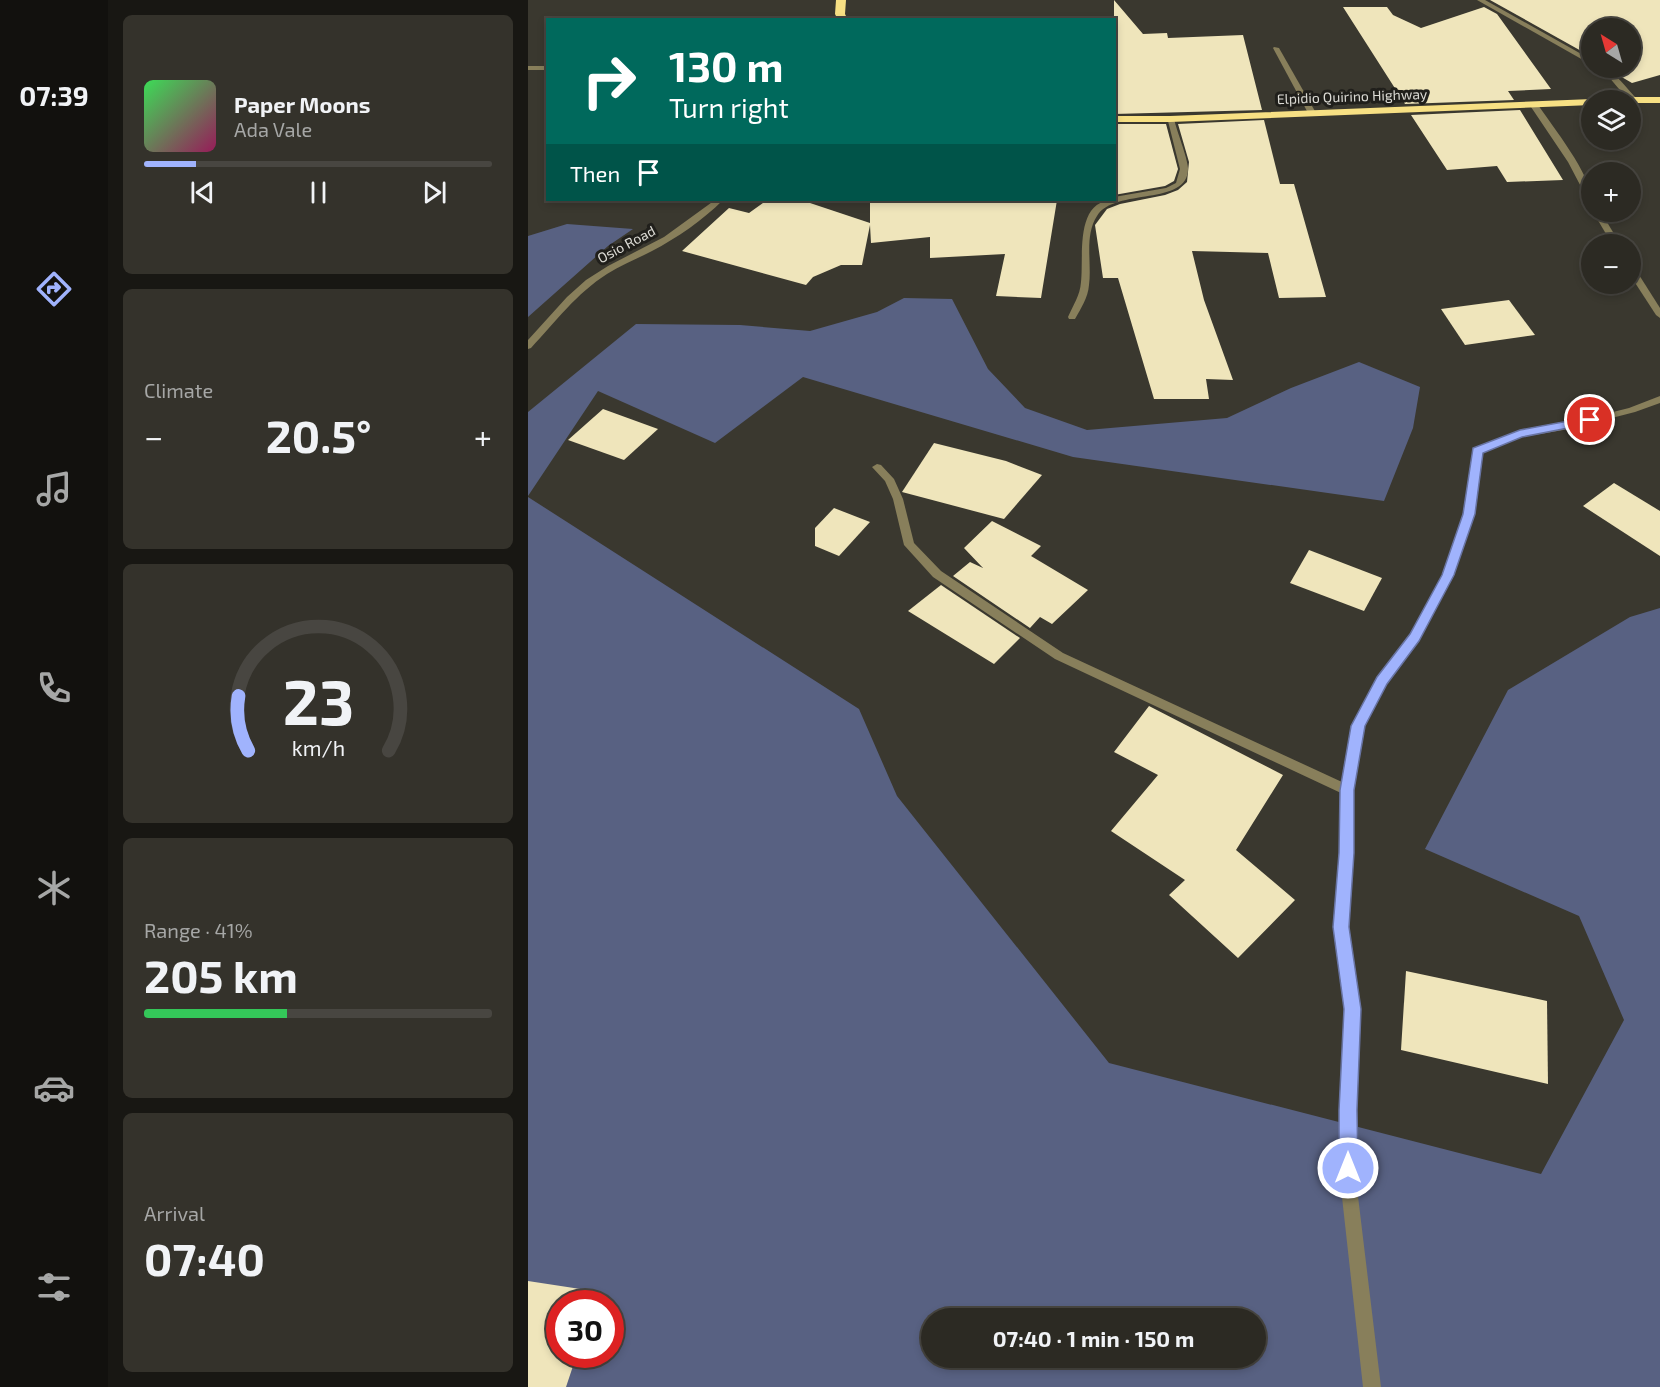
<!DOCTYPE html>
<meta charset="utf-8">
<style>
body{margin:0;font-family:"Exo 2",sans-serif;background:#34322b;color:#f1f3f6;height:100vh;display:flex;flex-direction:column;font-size:22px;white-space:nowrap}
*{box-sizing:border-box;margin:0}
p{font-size:20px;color:#a6a7a6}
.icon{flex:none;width:33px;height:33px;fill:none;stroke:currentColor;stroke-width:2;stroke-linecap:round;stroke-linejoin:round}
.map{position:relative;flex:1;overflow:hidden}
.sheet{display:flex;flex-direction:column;gap:15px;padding:15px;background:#181713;width:420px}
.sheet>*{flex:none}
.hud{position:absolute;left:18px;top:18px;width:570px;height:183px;border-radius:0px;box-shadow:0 3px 9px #0003,0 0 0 2px #484641;background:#00695c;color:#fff;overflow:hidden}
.needle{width:39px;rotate:323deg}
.controls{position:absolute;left:1053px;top:18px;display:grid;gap:12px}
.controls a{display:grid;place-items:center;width:60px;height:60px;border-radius:50%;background:#2c2a23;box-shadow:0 3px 9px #0003,0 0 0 2px #484641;font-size:30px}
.speed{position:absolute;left:18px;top:1290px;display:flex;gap:12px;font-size:30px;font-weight:700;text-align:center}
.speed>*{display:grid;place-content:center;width:78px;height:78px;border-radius:50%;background:#2c2a23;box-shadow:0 3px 9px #0003,0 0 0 2px #484641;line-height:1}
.speed .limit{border:9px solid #d22;background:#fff;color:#111}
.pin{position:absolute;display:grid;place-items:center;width:51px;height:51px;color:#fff;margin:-26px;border:3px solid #fff;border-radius:50%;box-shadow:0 2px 6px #0007}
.me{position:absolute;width:66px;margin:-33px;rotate:0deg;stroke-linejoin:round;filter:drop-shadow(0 0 4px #0008)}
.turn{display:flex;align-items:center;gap:21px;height:126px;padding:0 24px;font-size:27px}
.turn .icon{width:78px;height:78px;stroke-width:2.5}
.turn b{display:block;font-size:42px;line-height:51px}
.then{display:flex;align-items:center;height:57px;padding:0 24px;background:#0003;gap:12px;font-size:22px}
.big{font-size:45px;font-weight:700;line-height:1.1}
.sheet .widget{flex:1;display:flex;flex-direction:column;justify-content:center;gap:9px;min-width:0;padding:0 21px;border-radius:9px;background:#34322b}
.sheet .dial{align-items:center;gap:0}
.dial svg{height:156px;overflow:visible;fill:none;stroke:#484641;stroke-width:7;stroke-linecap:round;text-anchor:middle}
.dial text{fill:#f1f3f6;stroke:none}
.song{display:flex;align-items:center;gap:18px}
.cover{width:72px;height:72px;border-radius:9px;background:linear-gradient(135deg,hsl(130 70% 55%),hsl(330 70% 35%))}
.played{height:6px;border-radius:3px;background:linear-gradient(90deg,#a0b3fd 15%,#484641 15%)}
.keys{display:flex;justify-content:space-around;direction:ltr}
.heat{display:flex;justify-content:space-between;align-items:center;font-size:33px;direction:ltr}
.charge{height:9px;border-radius:4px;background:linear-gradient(90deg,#34c759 41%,#484641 0)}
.trip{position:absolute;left:393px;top:1308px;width:345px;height:60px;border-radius:30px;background:#2c2a23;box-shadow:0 3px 9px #0003,0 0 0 2px #484641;font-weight:700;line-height:60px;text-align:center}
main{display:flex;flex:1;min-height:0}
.dock{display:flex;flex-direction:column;width:108px;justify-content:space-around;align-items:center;background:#12110e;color:#a6a7a6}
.dock .icon{width:42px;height:42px}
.dock .selected{color:#a0b3fd}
.dock b{font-size:27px;color:#f1f3f6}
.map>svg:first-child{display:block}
.green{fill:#586182;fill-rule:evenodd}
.building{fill:#efe5bb}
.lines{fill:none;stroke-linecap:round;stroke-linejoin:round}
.street{fill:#887f5b;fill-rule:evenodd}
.highway{fill:#f7e084;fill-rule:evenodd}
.route{fill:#a0b3fd;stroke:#6874a4;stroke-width:1.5}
.labels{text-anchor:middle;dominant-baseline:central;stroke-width:6;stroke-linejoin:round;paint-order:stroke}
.far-street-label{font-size:14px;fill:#dcdbd5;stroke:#201f1b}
</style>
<main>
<nav class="dock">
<b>07:39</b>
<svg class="icon selected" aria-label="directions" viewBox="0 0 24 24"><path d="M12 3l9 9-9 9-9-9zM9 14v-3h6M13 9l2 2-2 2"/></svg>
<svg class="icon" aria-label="music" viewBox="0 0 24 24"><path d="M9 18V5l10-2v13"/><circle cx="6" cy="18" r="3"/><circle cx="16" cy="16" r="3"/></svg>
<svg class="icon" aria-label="phone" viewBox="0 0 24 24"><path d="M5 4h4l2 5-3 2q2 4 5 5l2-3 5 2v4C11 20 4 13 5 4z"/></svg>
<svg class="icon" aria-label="climate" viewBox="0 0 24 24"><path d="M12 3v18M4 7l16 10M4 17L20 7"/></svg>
<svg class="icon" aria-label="car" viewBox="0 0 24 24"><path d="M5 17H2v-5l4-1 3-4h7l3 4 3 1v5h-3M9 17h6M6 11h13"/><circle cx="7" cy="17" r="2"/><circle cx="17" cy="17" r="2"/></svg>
<svg class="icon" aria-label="filters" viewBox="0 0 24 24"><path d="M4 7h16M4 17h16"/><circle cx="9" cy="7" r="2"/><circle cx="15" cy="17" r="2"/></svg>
</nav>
<section class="sheet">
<div class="widget">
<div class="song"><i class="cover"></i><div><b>Paper Moons</b><p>Ada Vale</p></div></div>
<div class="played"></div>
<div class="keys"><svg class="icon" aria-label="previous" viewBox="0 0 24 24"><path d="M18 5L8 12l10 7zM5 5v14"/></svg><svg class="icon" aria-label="pause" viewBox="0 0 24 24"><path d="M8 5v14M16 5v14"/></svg><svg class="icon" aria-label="next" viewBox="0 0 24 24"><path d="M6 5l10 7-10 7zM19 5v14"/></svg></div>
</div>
<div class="widget"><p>Climate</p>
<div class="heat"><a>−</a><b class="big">20.5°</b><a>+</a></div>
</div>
<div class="widget dial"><svg viewBox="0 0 100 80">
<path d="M14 69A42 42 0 1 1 86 69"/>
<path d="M14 69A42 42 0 0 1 9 41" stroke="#a0b3fd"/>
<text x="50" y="56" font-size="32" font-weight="700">23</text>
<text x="50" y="72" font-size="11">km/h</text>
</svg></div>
<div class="widget"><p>Range · 41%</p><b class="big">205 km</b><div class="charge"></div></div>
<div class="widget"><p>Arrival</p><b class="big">07:40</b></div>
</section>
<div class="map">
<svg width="1132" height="1387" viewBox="0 0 1132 1387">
<rect width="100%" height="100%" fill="#3a382f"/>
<g class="green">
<polygon points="39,224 105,229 80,246 0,317 0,236"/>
<polygon points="376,298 424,299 460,369 497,408 559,430 699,418 763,388 831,362 892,387 885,428 856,501 545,457 275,377 187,443 70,391 0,496 0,412 108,324 212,325 282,331 349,312"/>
<path d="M0 497 331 709 369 796 581 1063 1013 1174 1096 1020 1051 916 897 849 980 690 1102 617 1132 608V1387H0ZM32 1304H82V1354H32ZM404 1318H728V1358H404Z"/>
</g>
<g class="building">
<polygon points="586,0 615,34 639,33 640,38 715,35 734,110 586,114"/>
<polygon points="962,0 1132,0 1132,75 1104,83 1078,68 1102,68 1102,28 1064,28 1064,57"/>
<polygon points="815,7 859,7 865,15 893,28 956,7 969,14 1023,89 980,91 986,100 877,104"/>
<polygon points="992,110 1035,180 979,182 969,166 919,170 883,115"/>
<polygon points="736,120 752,184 766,184 798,297 751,298 740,253 664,251 676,300 705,380 678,379 681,399 626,399 590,278 575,278 567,225 579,209 592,204 637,195 650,190 659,182 661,162 650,124"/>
<polygon points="586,124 638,124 650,169 646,181 637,186 586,195"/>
<polygon points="239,200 273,200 342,223 342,200 529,200 513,298 468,296 477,254 402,258 402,237 343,243 342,225 334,265 313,265 285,277 278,285 154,251 201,208 221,213"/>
<polygon points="981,300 1007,335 937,345 913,309"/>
<polygon points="75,409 130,429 96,460 40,440"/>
<polygon points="406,443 478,461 514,475 476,519 374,492"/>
<polygon points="1086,483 1132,511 1132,556 1055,506"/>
<polygon points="306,508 342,522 311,556 287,546 287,528"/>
<polygon points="464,521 513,546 503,556 560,590 524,624 512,617 502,628 425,576 442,562 455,568 436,548"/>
<polygon points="781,550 854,578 836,611 762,583"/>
<polygon points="413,585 492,638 466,664 380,611"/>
<polygon points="621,706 755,775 708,850 767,900 710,958 641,895 657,880 583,831 630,775 586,752"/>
<polygon points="878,971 1019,1001 1020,1084 873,1050"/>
<polygon points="0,1281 72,1292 67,1304 32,1304 32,1354 49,1354 38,1387 0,1387"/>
</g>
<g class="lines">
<g class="street">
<polygon points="949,0 957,0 1064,60 1064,65"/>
<polygon points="746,47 751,48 788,113 787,115 780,113 745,48"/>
<rect x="0" y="66" width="20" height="4"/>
<path d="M1068 68C1084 66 1097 87 1108 98V102H1102L1080 76Z"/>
<path d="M1002 102H1008C1024 126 1064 175 1064 202L1060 200 1040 162 1001 104Z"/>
<path d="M639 117 646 119C649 132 659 156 660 168 661 207 587 187 569 216 556 236 564 263 561 285 560 298 553 308 547 319H541L540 317C545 305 552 296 553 282 556 257 546 200 586 200V197L638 188 648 183 652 169Z"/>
<path d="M187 200H195C175 220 149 238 124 251 109 259 93 265 79 274 49 293 27 322 3 348L0 349V340L39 297 58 280 80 266 136 237Z"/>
<polygon points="1065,212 1073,212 1092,244 1084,244"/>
<polygon points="1102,265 1106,267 1132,308 1132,318 1128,315 1102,275"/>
<polygon points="1132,396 1132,403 1107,412 1041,429 994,437 954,453 946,514 926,575 891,640 858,684 836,726 825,790 825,853 820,927 832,1009 828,1110 829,1188 853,1387 835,1387 813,1188 812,1110 818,1009 806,927 811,853 813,793 527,659 405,577 376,545 365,499 357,481 344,467 349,464 353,465 366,479 375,499 386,543 413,571 535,653 814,782 824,726 850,678 883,634 914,575 936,514 945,449 989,432 1041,423 1101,408"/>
</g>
<g class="highway">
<polygon points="308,0 318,0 317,14 320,20 310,20 307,14"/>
<polygon points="1096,97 1132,97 1132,103 1102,103 1102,100 1091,100"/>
<polygon points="1064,99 1068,100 1064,100 1064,105 642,122 586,122 586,116 642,116"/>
</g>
</g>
<polygon class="route" points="1062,417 1066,418 1066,423 994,437 955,453 947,514 926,575 891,641 859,684 837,726 826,790 826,853 821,927 833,1009 829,1110 830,1168 827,1175 820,1178 814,1175 811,1168 811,1110 816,1009 805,927 811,853 812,790 823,726 849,677 882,634 914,575 935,514 945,448 992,430"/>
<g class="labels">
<g class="far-street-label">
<text transform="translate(824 96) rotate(-2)">Elpidio Quirino Highway</text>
<text transform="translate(98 244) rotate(-28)">Osio Road</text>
</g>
</g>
</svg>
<div class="controls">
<a><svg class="needle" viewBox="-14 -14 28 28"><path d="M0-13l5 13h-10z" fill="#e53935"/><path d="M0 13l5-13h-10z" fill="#a6a7a6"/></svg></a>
<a><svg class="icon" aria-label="layers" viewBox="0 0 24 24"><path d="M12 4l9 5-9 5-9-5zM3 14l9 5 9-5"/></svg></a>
<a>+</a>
<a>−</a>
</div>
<div class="speed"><div class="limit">30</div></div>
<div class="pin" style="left:1062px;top:420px;background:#d93025"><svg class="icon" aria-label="arrive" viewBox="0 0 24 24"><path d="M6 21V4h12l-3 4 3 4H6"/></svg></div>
<svg class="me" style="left:820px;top:1168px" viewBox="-20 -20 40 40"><circle r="17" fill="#a0b3fd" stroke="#fff" stroke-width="3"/><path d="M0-11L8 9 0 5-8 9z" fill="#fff"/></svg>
<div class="trip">07:40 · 1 min · 150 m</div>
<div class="hud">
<div class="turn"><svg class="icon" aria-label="right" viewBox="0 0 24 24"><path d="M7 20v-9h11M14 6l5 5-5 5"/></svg><div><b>130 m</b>Turn right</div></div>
<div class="then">Then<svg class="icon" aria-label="arrive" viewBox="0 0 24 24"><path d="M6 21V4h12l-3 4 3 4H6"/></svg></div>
</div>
</div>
</main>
